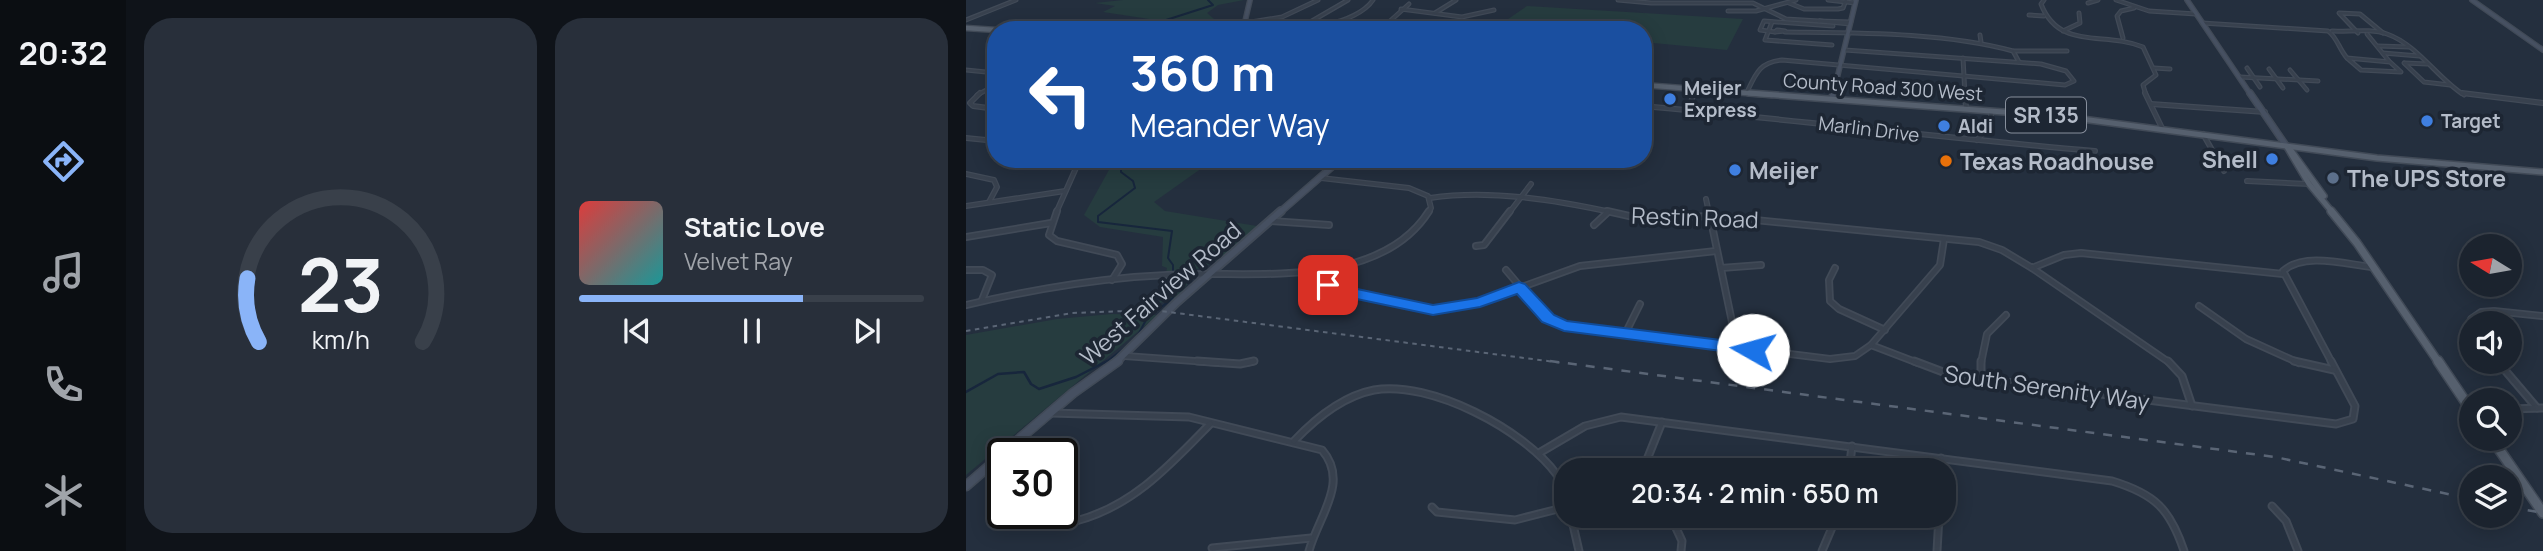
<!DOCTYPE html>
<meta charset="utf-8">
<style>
body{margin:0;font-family:Manrope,sans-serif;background:#282f3a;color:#f1f3f6;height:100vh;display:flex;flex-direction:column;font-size:26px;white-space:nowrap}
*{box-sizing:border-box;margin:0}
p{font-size:23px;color:#a0a4aa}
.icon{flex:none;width:38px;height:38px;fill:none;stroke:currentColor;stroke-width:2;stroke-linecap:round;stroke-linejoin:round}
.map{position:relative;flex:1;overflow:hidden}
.side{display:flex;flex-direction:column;gap:18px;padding:18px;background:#0f1319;width:840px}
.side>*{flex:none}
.top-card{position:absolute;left:21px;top:21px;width:665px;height:147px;border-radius:28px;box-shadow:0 4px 18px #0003,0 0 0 2px #39404a;background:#1a4fa0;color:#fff;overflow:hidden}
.needle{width:46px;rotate:281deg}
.controls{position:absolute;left:1493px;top:234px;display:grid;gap:14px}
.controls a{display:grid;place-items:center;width:63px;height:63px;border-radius:50%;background:#1b232e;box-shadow:0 4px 18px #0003,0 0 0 2px #39404a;font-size:35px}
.speed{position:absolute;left:21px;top:438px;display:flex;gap:14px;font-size:35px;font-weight:700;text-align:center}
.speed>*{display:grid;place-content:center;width:91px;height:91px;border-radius:50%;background:#1b232e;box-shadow:0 4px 18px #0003,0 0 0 2px #39404a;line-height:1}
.speed .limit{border:4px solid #111;border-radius:10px;background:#fff;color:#111}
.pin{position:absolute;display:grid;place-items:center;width:60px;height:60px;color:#fff;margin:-30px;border-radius:14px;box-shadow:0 4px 10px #0006}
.me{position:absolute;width:77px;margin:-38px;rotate:277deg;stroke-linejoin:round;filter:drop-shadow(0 0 5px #0008)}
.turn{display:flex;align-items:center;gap:24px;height:147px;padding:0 28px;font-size:32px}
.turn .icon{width:91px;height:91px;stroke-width:2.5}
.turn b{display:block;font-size:49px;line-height:60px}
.side .widget{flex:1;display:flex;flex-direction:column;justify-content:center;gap:10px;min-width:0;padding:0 24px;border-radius:28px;background:#282f3a}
.side .dial{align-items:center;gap:0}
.dial svg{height:182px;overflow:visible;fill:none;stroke:#39404a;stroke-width:7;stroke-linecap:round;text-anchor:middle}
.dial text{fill:#f1f3f6;stroke:none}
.song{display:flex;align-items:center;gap:21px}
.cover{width:84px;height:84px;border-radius:10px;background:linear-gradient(135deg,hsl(0 70% 55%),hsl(180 70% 35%))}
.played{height:7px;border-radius:4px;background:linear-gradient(90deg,#8ab4f8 65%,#39404a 65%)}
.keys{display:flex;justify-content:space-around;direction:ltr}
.side .tiles{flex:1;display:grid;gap:18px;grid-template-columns:repeat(2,1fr)}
.trip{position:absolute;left:588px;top:458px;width:402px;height:70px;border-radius:28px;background:#1b232e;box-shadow:0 4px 18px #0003,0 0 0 2px #39404a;font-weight:600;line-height:70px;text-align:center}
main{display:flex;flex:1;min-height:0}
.tabs{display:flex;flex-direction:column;width:126px;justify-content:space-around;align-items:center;background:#0b0e12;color:#a0a4aa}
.tabs .icon{width:49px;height:49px}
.tabs .selected{color:#8ab4f8}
.tabs b{font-size:32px;color:#f1f3f6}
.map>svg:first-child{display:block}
.green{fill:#263c3f}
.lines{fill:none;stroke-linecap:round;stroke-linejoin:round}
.stream-far1{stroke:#17263c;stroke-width:2}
.stream{stroke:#17263c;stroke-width:2.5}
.street-far3-casing{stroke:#414a57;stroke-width:5}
.street-far2-casing{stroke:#414a57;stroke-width:6}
.street-far1-casing{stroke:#414a57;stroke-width:8}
.street-casing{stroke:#414a57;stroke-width:9}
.secondary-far3-casing{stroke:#414a57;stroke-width:6}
.secondary-far2-casing{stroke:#414a57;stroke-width:8}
.secondary-far1-casing{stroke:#414a57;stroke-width:10}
.secondary-casing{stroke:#414a57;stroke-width:11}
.primary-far3-casing{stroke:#414a57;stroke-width:7}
.primary-far2-casing{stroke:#414a57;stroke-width:8}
.primary-far1-casing{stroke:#414a57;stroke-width:10}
.primary-casing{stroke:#414a57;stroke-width:12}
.street-far3{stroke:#38414e;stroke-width:2.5}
.street-far2{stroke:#38414e;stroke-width:3.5}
.street-far1{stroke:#38414e;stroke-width:4.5}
.street{stroke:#38414e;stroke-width:5}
.secondary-far3{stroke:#465061;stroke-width:3.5}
.secondary-far2{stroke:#465061;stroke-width:5}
.secondary-far1{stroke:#465061;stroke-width:6}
.secondary{stroke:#465061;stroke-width:8}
.primary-far3{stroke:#56606e;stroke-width:4.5}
.primary-far2{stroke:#56606e;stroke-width:5}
.primary-far1{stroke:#56606e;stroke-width:7}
.primary{stroke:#56606e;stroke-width:9}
.rail-far1{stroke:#5a6575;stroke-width:2;stroke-dasharray:4.5 4.5;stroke-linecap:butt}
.rail{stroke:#5a6575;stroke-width:2.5;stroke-dasharray:9 9;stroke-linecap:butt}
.route{fill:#1a73e8;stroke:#114b97;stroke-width:2}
.shop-dot{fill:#3f7fe0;stroke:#1d2633;stroke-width:2.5}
.food-dot{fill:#e8710a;stroke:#1d2633;stroke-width:2.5}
.service-dot{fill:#5c6f8a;stroke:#1d2633;stroke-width:2.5}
.labels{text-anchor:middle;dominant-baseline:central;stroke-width:7;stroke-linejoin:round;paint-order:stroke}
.far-street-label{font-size:19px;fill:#b4bcc9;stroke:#1d2633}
.far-poi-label{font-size:19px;font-weight:bold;fill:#b4bcc9;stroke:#1d2633;text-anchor:start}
.shield{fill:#1d2633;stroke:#878f9c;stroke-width:2}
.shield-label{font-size:21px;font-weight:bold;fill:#b4bcc9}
.poi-label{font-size:23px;font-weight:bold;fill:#b4bcc9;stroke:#1d2633;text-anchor:start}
.street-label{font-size:23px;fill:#b4bcc9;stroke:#1d2633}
</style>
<main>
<nav class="tabs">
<b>20:32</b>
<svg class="icon selected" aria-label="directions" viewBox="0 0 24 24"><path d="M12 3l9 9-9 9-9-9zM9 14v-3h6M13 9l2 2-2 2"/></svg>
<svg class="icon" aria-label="music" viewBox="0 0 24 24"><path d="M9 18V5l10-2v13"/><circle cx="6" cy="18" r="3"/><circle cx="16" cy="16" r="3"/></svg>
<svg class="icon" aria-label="phone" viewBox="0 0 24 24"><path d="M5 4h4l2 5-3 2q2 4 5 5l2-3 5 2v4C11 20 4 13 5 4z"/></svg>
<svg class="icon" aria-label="climate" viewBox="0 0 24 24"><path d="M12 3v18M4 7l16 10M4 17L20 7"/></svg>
</nav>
<section class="side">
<div class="tiles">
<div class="widget dial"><svg viewBox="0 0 100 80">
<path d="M14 69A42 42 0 1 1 86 69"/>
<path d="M14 69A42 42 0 0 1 9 41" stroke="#8ab4f8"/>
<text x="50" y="56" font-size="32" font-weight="700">23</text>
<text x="50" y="72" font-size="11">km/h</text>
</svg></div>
<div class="widget">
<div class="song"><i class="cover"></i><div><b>Static Love</b><p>Velvet Ray</p></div></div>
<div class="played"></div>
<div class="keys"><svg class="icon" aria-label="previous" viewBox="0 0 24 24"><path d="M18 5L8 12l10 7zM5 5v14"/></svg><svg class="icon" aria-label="pause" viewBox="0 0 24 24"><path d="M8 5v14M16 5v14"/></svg><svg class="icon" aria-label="next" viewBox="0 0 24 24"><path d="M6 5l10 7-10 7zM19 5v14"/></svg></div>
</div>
</div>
</section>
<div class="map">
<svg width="1577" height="551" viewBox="0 0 1577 551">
<rect width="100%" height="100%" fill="#242f3e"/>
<g class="green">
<polygon points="157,0 278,0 252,5 241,13 248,19 249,30 165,30 183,19 137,12 149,6 129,3"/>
<polygon points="561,6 777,19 761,50 677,42 677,30 526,30"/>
<path d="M149 159H239L243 163 188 202 199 211 291 226C277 240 263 253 246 263 234 270 225 268 216 279L223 282 210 300 193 303 201 268 196 266 197 237 134 227 118 215Z"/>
<polygon points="146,314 192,315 0,475 0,335 91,319"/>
</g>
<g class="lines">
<g class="stream-far1">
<polyline points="234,30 197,21 247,5 242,0"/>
<polyline points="166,159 155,168 155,172 167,181 169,188 132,216 132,222 206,231 202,258 207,265 207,272"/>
<polyline points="171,337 181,318 207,298 207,277"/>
<polyline points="139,363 164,344"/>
</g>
<polyline class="stream" points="0,392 32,374 58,372 65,384 73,389 110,377 141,361"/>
<g class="street-far3-casing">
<g id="street-far3">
<polyline points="652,0 685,3 787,3 820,19 853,21"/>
<polyline points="862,0 889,3"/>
<path d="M1078 0 1075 4C1093 51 1139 31 1177 47L1190 75 1177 85 1180 95"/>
<polyline points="1150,0 1183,11 1230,14"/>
<polyline points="823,3 838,9 872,9 877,8 880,0"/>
<polyline points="1122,3 1132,0"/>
<polyline points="435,9 496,17 528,10"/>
<polyline points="762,11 790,11 830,0"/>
<polyline points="469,13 490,0"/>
<polyline points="1063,15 1078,16"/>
<path d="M310 19C331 36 392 23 407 0"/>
<polyline points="0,20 50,0"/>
<polyline points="806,22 799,40 866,45"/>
<polyline points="279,23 316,17 352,0"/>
<path d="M1236 23 1362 31C1371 37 1373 49 1381 58"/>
<polyline points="884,24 853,21 885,22"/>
<polyline points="339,25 382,0"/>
<polyline points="414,30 443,4"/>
<polygon points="811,30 819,31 809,32"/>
<polyline points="1097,31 1114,23 1113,13"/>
<path d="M1366 31C1383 32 1404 28 1421 34 1452 45 1471 78 1498 95"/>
<polyline points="809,32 794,30 798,21 867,26"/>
<path d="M819 32C891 33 978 32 1047 51L1053 62"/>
<polyline points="1392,33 1373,13 1394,14 1417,33"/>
<polyline points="1401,34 1423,61"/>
<polyline points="1014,35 1015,42"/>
<polyline points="1157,38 1151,16 1155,11 1168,8"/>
<polyline points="1412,46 1443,47"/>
<polyline points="1048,51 1101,51"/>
<polyline points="1417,53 1453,56"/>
<polyline points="997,58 999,95"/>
<polygon points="1381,58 1424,62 1435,72 1395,70"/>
<polyline points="1438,63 1458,82 1484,85"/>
<polyline points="1439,63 1461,64"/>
<polyline points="1188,68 1204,69"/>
<polyline points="1281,68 1294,87"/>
<polyline points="1303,69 1317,88"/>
<polyline points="0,70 30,73"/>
<polyline points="1324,70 1341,90"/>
<polyline points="1274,77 1352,81"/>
<path d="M781 92C790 73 794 62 816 60L1099 85 1108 81 1100 71 1075 64 879 50"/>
<polyline points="11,95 30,85"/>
<polyline points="677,95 686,85"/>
<polyline points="727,95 729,89"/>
</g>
</g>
<g class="street-far2-casing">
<g id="street-far2">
<polyline points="14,93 4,103 7,106 30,109"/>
<polyline points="999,93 1000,109"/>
<polyline points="1179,93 1196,128"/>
<polyline points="1496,93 1577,103"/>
<polyline points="677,95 679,93"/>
<polyline points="1185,104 1299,112"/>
<path d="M677 106C828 120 978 138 1129 151"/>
<polyline points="722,111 728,93"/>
<polyline points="1237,134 1258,171"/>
<polyline points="0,138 30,141"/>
<polyline points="1011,140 1025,125 1025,111"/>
<polyline points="0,174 28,180 31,187 23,202"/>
<polyline points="355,178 443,188 462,196 465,208 462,213"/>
<polyline points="1281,181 1343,184"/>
<path d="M464 198C524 189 590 200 649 213"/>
<polyline points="740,199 743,213"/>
<polyline points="0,206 99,191"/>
<polyline points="90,213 114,159"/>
<polyline points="543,213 565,184"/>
</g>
</g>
<g class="street-far1-casing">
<g id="street-far1">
<polyline points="91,211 83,235 91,241 151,255 156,264 146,280"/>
<polyline points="641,211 672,218 749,216 1013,242 1036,250 1066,268 1098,255 1115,253 1317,274"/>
<polyline points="743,211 766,322 763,347"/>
<polyline points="305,221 363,225"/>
<polyline points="628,225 642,212"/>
<polyline points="0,237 85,223"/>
<polyline points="510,246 518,245 544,211"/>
<polyline points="755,268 795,265"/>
<polyline points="869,268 863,280 864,301 873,309 919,330"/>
<polyline points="1066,268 1204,363"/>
<polyline points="362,269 362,285 369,289 451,308 478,309 514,302 614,266 750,251"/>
<polyline points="0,270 17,270 26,275 16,300"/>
<polyline points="540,270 579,316 598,326 864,359 889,356 905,345 952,363"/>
<path d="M0 305C55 292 111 282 168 277 193 275 217 274 242 274 313 274 419 281 463 211"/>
<polyline points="1233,306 1280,339 1333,363"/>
<polyline points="1505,328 1505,319 1515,312 1528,311 1577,316"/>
<polyline points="659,334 674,304"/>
<polyline points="905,345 974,265 978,239"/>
<polyline points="159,356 256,363"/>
<polyline points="280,363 288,361"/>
<polyline points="1015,363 1021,334 1040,315"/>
<path d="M1366 363 1317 271C1338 252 1379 264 1405 267"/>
</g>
</g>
<g class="street-casing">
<g id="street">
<polyline points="231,361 274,364 288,361"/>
<polyline points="948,361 985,375 1370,424 1387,419 1389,406 1365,361"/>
<polyline points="1015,361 1015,379"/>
<polyline points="1202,361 1216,376 1226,406"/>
<polyline points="1328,361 1368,370"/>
<polyline points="1532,362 1571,408"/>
<polyline points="1544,409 1577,408"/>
<path d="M85 413 223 417 356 450C384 482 352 517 343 551"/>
<path d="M328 441C349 419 377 396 408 390 464 380 559 430 591 475 596 482 598 491 600 500"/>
<path d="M573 453 619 426 655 417 1146 481C1189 494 1204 509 1218 551"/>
<polyline points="680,462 696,422"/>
<polyline points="883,471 886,446"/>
<polyline points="974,471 975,458"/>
<polyline points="1306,506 1320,521 1332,551"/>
<polyline points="466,507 471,512 549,520 600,507"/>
<polyline points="605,516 613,551"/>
<path d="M110 521C167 506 204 465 244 424"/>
<polyline points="710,528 716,541 715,551"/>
<polyline points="246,548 345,538"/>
<polyline points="856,551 871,516"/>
<polyline points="971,551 973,516"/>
</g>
</g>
<g class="secondary-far3-casing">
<g id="secondary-far3">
<polyline points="1221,0 1285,95"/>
<polyline points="1506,0 1577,50"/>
<polyline points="277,30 284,0"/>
<polyline points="867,95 890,0"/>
</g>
</g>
<g class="secondary-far2-casing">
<g id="secondary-far2">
<polyline points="1284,93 1321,147"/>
<polyline points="866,98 867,93"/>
<polyline points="313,213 375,159"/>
</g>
</g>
<g class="secondary-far1-casing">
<polyline id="secondary-far1" points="149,363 211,302 315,211"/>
</g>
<g class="secondary-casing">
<g id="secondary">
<polyline points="37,453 107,393 152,361"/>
<polyline points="0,486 37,454"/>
</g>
</g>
<g class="primary-far3-casing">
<g id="primary-far3">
<polyline points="0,28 30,30"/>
<polyline points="677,85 806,95"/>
</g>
</g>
<g class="primary-far2-casing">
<g id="primary-far2">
<polyline points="783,93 1093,116 1411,158 1577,172"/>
<polyline points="1321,147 1343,184 1367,213"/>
<polyline points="1324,149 1358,196"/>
</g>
</g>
<g class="primary-far1-casing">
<polyline id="primary-far1" points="1365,211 1391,243 1473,363"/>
</g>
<g class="primary-casing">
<g id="primary">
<polyline points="1472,361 1505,410"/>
<polyline points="1526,439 1577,513"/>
</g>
</g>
<use href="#street-far3" class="street-far3"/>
<use href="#street-far2" class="street-far2"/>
<use href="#street-far1" class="street-far1"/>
<use href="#street" class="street"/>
<use href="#secondary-far3" class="secondary-far3"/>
<use href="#secondary-far2" class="secondary-far2"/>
<use href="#secondary-far1" class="secondary-far1"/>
<use href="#secondary" class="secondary"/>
<use href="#primary-far3" class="primary-far3"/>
<use href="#primary-far2" class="primary-far2"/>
<use href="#primary-far1" class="primary-far1"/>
<use href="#primary" class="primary"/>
<polyline class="rail-far1" points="0,331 106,313 187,310 597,363"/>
<g class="rail">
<polyline points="584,361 1309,457 1505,499"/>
<polyline points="1544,507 1577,513"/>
</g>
</g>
<polygon class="route" points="362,280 377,286 467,305 511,298 553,282 559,284 588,315 601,321 787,344 796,350 787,355 598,331 576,322 551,294 514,307 467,315 367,294 354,285"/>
<g class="shop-dot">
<circle cx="704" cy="99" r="7"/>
<circle cx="1461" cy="121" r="7"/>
<circle cx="978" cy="126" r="7"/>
<circle cx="1306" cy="159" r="7"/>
<circle cx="769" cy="170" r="7"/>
</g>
<circle class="food-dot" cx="980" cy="161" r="7"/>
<circle class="service-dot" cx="1367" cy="178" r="7"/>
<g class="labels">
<g class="far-street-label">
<text transform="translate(917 87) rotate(4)">County Road 300 West</text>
<text transform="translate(903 129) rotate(7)">Marlin Drive</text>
</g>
<g class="far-poi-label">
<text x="718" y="88">Meijer<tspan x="718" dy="22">Express</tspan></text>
<text x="1475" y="121">Target</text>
<text x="992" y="126">Aldi</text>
</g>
<rect class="shield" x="1040" y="97.5" width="80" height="35" rx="5"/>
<g class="shield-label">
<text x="1080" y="115">SR 135</text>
</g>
<g class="poi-label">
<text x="1292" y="159" text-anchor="end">Shell</text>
<text x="994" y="161">Texas Roadhouse</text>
<text x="783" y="170">Meijer</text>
<text x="1381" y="178">The UPS Store</text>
</g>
<g class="street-label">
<text transform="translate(729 217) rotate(2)">Restin Road</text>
<text transform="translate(194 293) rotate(-41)">West Fairview Road</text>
<text transform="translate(1081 387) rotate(8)">South Serenity Way</text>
</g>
</g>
</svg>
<div class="controls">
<a><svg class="needle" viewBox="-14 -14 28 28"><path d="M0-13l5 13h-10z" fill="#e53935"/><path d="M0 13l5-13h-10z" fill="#a0a4aa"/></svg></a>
<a><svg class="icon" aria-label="sound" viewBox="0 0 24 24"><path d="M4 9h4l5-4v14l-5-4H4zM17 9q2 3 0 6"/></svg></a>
<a><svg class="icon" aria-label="search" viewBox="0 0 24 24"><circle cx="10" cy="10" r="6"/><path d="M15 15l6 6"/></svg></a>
<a><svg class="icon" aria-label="layers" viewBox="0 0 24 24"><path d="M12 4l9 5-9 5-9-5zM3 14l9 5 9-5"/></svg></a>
</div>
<div class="speed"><div class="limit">30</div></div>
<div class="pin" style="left:362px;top:285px;background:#d93025"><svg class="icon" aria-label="arrive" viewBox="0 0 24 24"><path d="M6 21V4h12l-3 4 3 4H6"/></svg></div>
<svg class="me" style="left:787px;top:350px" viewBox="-20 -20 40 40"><circle r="19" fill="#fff"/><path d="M0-13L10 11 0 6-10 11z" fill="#1a73e8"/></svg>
<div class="trip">20:34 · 2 min · 650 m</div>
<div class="top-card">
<div class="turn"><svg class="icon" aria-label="left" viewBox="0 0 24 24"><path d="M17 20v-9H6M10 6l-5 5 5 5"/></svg><div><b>360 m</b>Meander Way</div></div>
</div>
</div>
</main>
